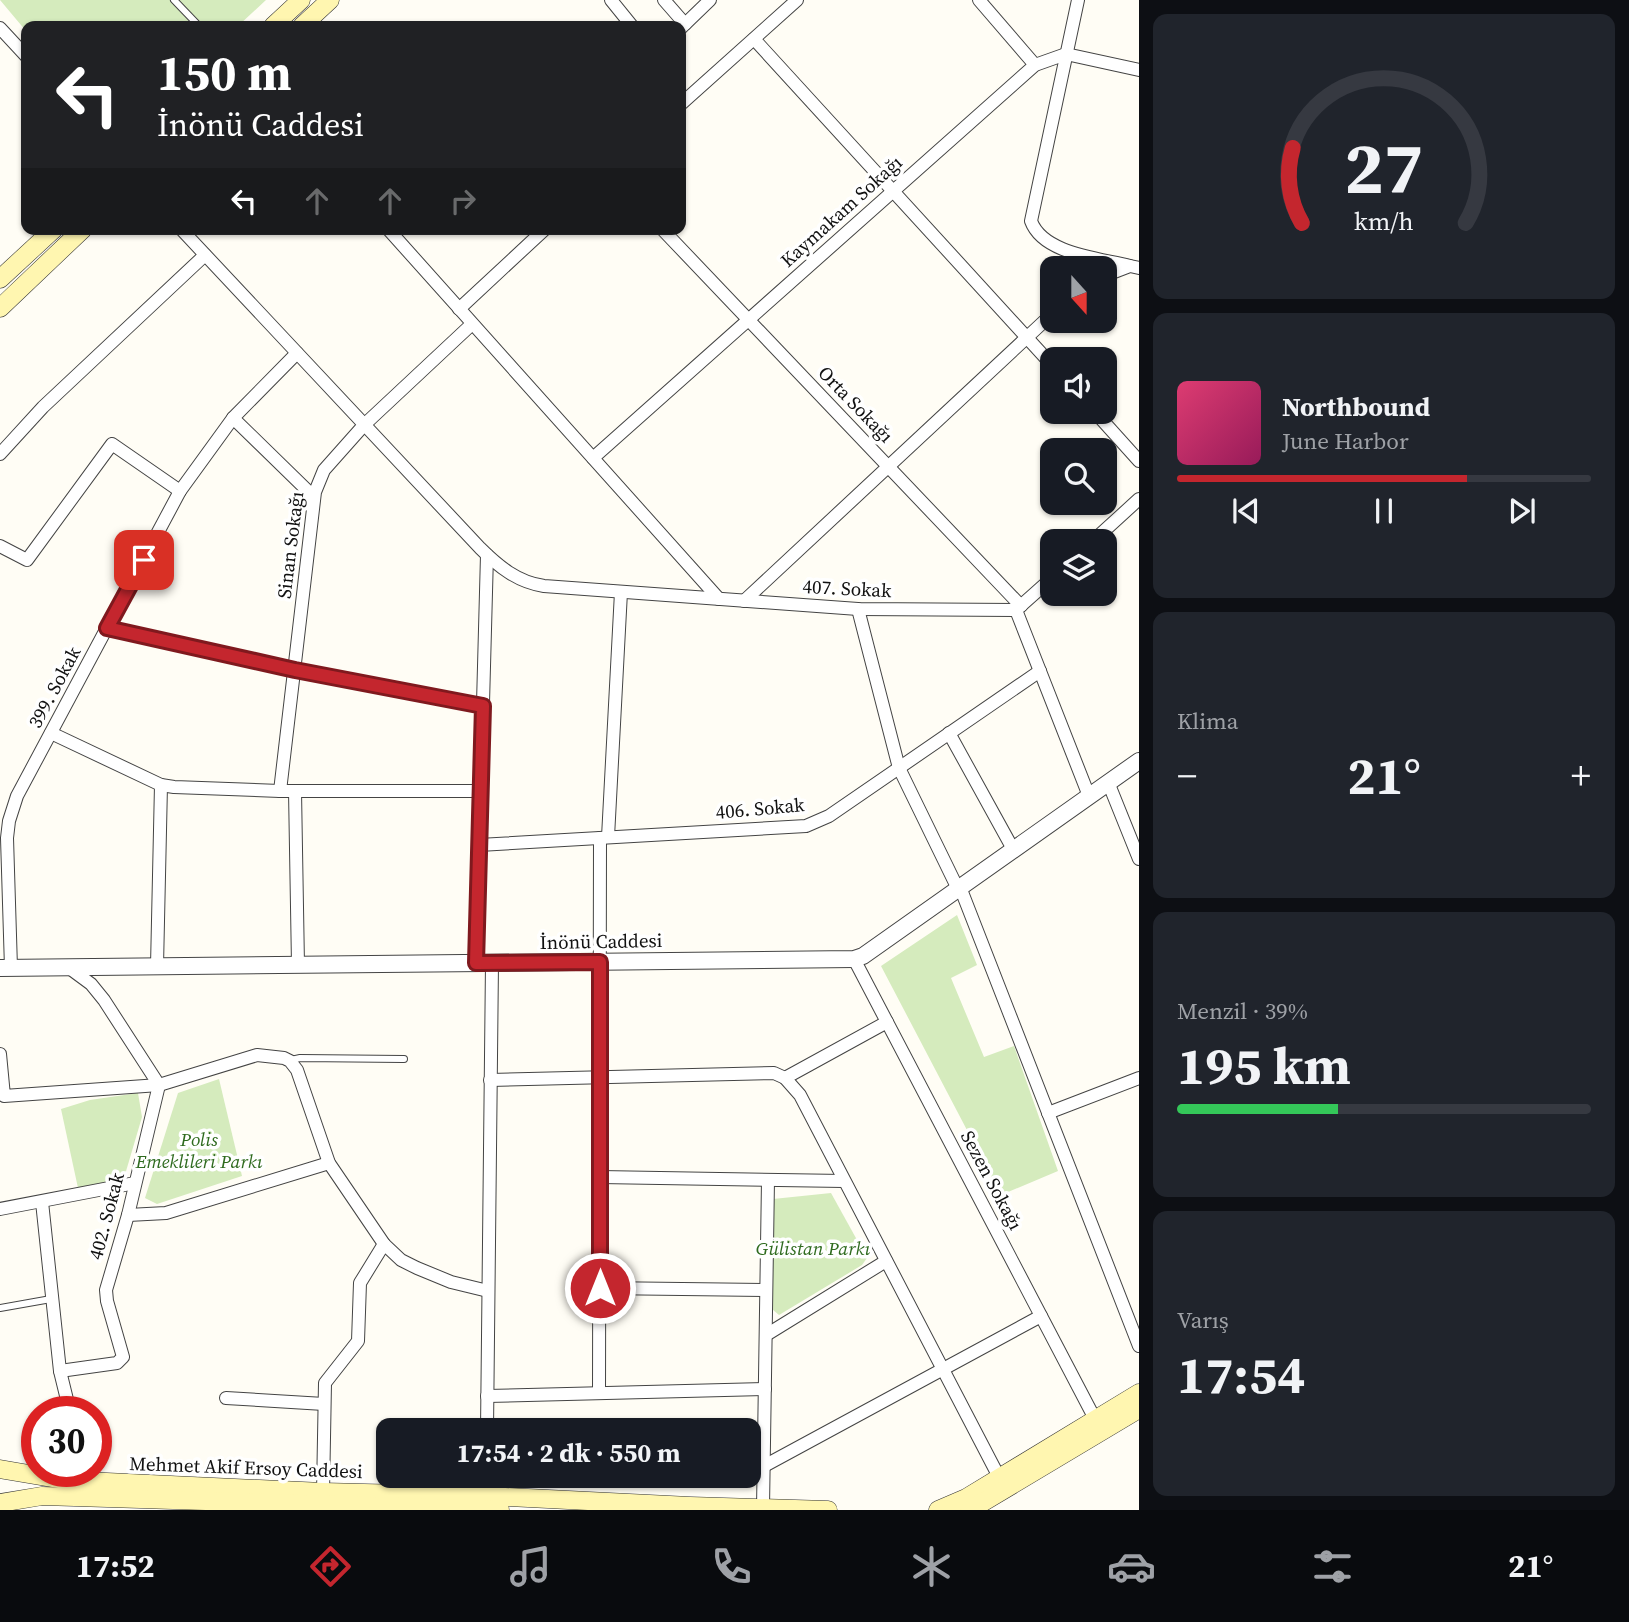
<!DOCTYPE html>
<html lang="tr">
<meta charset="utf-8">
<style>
body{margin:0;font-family:"Source Serif 4",serif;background:#20242c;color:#f1f3f6;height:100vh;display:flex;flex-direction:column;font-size:26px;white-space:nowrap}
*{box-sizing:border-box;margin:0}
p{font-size:23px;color:#9ea1a6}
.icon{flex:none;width:38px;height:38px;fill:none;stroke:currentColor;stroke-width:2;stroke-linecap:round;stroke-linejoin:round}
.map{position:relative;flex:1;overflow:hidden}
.drawer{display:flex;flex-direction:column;gap:14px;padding:14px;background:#0d0f14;width:490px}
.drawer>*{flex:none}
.guide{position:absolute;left:21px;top:21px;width:665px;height:214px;border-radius:14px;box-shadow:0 2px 5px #0004;background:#202124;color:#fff;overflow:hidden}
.needle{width:46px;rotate:159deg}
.controls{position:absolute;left:1040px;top:256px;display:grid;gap:14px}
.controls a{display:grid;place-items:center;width:77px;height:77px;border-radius:14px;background:#171b24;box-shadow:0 2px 5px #0004;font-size:35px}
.speed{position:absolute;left:21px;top:1396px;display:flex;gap:14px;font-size:35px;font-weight:700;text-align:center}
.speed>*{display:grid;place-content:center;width:91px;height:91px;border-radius:50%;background:#171b24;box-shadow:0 2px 5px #0004;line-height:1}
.speed .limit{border:10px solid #d22;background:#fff;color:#111}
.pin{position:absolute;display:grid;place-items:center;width:60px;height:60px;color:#fff;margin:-30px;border-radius:14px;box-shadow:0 4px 10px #0006}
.me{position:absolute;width:77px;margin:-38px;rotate:0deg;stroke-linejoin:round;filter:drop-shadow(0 0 5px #0008)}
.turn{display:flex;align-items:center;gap:24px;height:147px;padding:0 21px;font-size:32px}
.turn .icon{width:91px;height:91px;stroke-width:2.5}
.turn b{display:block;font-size:49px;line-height:60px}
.lanes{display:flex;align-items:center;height:66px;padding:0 21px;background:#0003;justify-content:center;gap:35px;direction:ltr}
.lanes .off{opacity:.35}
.big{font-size:52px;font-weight:700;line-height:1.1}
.drawer .widget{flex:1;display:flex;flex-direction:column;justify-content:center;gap:10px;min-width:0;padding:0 24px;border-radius:14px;background:#20242c}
.drawer .dial{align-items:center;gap:0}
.dial svg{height:182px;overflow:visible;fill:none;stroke:#363941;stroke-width:7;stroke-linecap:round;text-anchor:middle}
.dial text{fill:#f1f3f6;stroke:none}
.song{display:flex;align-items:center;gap:21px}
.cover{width:84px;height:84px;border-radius:10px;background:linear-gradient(135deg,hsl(340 70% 55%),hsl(330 70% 35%))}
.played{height:7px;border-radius:4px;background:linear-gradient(90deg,#c4262e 70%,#363941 70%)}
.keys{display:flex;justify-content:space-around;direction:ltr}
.heat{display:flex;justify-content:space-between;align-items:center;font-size:38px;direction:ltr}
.charge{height:10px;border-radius:5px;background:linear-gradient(90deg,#34c759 39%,#363941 0)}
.trip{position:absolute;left:376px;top:1418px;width:385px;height:70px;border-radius:14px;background:#171b24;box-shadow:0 2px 5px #0004;font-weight:700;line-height:70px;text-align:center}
.tab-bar{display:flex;height:112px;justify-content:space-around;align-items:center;background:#090b0e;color:#9ea1a6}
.tab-bar .icon{width:49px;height:49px}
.tab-bar .on{color:#c4262e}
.tab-bar b{font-size:32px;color:#f1f3f6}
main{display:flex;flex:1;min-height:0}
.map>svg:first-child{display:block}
.green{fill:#d5ebbd}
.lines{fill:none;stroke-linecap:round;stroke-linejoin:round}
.service-casing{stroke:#444;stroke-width:8}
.minor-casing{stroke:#444;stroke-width:14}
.tertiary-casing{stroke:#444;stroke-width:18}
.secondary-casing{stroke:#333;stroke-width:19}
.service{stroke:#fff;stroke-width:6}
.minor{stroke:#fff;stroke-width:12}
.tertiary{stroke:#fff;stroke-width:16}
.secondary{stroke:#fff6b0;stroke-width:18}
.route-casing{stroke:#7f191e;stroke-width:18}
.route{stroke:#c4262e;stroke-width:12}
.labels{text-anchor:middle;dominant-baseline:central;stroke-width:7;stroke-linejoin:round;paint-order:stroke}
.street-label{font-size:19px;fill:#111;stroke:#fff}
.park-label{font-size:19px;font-style:italic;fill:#2f6b1f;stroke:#fff}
</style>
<main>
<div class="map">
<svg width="1139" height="1510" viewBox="0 0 1139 1510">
<rect width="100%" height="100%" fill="#fffdf5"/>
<g class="green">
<polygon points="0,0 266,0 238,26 26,26 26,31"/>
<polygon points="957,915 977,965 951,978 984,1057 1014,1046 1058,1171 1001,1195 881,966"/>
<polygon points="219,1079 242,1176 157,1204 145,1198 178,1093"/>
<polygon points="138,1093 142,1117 124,1178 78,1188 61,1109 90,1100"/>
<polygon points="831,1193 867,1258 862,1265 779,1315 772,1309 773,1199"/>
</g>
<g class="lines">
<g class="service-casing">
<g id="service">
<polyline points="174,0 199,26"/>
<polyline points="291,1060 300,1058 404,1059"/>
<polyline points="0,1308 51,1299"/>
</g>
</g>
<g class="minor-casing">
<g id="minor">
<polyline points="611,0 632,26"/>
<polyline points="664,0 685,24"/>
<polyline points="979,0 1035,65"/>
<path d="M1078 0 1031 221C1043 254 1099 258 1130 266"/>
<polyline points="0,28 26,56"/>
<polyline points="681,28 710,0"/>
<polyline points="754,39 1052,365"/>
<polyline points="681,104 797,0"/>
<path d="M181 229 480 548C498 566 517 582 544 586L858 609 1016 610 1089 796"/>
<polyline points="388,229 719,599"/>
<polyline points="662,229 1021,606"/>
<polyline points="1104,276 1130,266 1139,268"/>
<polyline points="459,309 545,229"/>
<polyline points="1094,411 1139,461"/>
<polyline points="233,418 314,497"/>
<polyline points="0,454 43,407 205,255"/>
<polyline points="593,458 1035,65 1066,54 1139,70"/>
<polyline points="1093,541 1139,499"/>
<polyline points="0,546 27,560 112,444 180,491"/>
<polyline points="744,601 1052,314"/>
<polyline points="858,609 899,768 958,889"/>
<polyline points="1016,610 1052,578"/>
<polyline points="107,628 295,670 483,706"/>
<polyline points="51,733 161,785 174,787 280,791 481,791"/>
<polyline points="949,733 1013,849"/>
<polyline points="1108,782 1139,859"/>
<polyline points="280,791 315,492 324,470 364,425 472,324"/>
<polyline points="295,791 298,965"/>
<polyline points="608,837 621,592"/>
<polyline points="479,845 806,826 829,816 1040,671"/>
<polyline points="960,887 1139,1346"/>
<polyline points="854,959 1095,1419"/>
<polyline points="476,963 487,555"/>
<polyline points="157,966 161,785"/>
<polyline points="11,968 7,838 9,821 17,796 180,491 233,418 297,353"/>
<polyline points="0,1054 4,1096 159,1085 257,1055 284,1058 290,1061 297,1070 329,1163 384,1244 401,1260 417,1268 451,1282 488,1291"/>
<polyline points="785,1078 800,1095 999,1477"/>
<polyline points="490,1080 774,1073 785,1078 887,1022"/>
<polyline points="1048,1113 1139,1078"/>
<polyline points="600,1177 844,1181"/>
<polyline points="42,1202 60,1371 70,1412"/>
<polyline points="0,1209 135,1183"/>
<polyline points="128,1215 166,1213 329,1163"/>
<polyline points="600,1288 766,1290"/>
<polyline points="766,1335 886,1261"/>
<polyline points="60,1371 117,1363 123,1357 107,1301 106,1290 128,1215 159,1085 104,1000 91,984 68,967"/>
<polyline points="599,1393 600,838"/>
<polyline points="487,1396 765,1389"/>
<polyline points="226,1398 324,1404"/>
<polyline points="487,1430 492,963"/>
<polyline points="764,1466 1041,1316"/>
<polyline points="323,1492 325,1383 358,1341 360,1283 384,1244"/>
<polyline points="486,1496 486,1475"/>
<polyline points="763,1508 768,1180"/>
</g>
</g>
<g class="tertiary-casing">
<polyline id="tertiary" points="0,968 854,959 863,956 1139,761"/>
</g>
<g class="secondary-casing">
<g id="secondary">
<polyline points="273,26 301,0"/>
<polyline points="302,26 330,0"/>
<polyline points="0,279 54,229"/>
<polyline points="0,308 83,229"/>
<polyline points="0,1469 64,1480 323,1492 486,1496 690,1506 828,1510"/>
<polyline points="0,1503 42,1496 500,1510"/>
<polyline points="938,1510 966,1498 1139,1393"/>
<polyline points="970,1510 1139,1409"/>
</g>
</g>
<use href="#service" class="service"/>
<use href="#minor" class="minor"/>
<use href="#tertiary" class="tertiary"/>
<use href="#secondary" class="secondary"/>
</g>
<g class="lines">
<g class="route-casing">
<polyline id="route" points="144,560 107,628 295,670 483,706 476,963 600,962 600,1288"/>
</g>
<use href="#route" class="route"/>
</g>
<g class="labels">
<g class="street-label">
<text transform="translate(841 211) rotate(-42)">Kaymakam Sokağı</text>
<text transform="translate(856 404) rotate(46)">Orta Sokağı</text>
<text transform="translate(290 545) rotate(-83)">Sinan Sokağı</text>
<text transform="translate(847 588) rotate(3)">407. Sokak</text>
<text transform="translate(54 687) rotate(-62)">399. Sokak</text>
<text transform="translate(760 808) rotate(-5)">406. Sokak</text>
<text transform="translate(601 941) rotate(-1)">İnönü Caddesi</text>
<text transform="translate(992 1180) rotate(62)">Sezen Sokağı</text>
<text transform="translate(106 1216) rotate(-75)">402. Sokak</text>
<text transform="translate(246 1467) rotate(2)">Mehmet Akif Ersoy Caddesi</text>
</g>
<g class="park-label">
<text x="199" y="1139">Polis<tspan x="199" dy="22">Emeklileri Parkı</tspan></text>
<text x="813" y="1248">Gülistan Parkı</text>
</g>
</g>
</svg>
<div class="controls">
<a><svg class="needle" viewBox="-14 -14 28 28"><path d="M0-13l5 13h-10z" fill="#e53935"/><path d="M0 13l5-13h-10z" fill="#9ea1a6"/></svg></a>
<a><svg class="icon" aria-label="sound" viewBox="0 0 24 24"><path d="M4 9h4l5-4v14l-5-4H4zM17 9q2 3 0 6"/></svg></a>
<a><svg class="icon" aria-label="search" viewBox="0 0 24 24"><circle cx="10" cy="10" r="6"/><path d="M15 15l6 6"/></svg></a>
<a><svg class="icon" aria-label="layers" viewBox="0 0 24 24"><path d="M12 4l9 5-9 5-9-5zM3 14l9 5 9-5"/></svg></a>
</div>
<div class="speed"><div class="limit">30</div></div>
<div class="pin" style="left:144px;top:560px;background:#d93025"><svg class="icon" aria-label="arrive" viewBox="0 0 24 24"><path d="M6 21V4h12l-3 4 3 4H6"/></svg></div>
<svg class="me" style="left:600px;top:1288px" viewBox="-20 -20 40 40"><circle r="17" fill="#c4262e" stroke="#fff" stroke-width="3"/><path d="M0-11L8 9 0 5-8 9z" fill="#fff"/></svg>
<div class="trip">17:54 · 2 dk · 550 m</div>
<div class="guide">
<div class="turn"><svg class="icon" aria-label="left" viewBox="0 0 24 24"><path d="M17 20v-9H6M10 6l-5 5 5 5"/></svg><div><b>150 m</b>İnönü Caddesi</div></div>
<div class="lanes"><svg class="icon" aria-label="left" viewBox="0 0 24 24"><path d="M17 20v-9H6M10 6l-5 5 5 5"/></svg><svg class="icon off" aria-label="ahead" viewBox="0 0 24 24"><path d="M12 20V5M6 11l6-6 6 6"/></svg><svg class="icon off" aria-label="ahead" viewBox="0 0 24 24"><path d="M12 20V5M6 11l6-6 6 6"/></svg><svg class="icon off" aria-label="right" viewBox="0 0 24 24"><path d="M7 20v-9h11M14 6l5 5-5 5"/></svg></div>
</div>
</div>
<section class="drawer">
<div class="widget dial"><svg viewBox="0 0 100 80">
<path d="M14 69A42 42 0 1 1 86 69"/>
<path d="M14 69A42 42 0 0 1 10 36" stroke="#c4262e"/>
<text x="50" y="56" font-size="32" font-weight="700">27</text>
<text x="50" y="72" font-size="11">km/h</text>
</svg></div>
<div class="widget">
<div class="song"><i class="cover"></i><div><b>Northbound</b><p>June Harbor</p></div></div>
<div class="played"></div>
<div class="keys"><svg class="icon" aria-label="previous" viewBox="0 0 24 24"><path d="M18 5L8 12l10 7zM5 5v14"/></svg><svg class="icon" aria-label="pause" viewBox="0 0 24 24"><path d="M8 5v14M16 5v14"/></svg><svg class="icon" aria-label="next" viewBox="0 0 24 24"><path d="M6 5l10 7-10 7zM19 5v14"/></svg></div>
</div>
<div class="widget"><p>Klima</p>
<div class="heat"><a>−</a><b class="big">21°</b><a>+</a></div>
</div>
<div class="widget"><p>Menzil · 39%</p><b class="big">195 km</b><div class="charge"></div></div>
<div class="widget"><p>Varış</p><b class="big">17:54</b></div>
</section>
</main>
<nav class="tab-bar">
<b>17:52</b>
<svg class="icon on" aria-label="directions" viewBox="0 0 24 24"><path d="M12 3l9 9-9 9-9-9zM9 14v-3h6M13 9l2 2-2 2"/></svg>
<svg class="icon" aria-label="music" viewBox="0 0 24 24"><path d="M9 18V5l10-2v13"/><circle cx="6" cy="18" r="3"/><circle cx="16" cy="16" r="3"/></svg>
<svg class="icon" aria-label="phone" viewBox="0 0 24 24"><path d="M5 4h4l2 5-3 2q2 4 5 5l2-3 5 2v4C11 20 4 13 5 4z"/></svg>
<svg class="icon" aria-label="climate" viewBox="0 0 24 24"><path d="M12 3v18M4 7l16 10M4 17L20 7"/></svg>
<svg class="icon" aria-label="car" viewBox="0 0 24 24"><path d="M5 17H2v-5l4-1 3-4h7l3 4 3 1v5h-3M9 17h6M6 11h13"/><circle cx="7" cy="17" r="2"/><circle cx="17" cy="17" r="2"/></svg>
<svg class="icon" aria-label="filters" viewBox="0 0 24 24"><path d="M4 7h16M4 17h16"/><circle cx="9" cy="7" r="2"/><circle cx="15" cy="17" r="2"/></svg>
<b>21°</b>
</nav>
